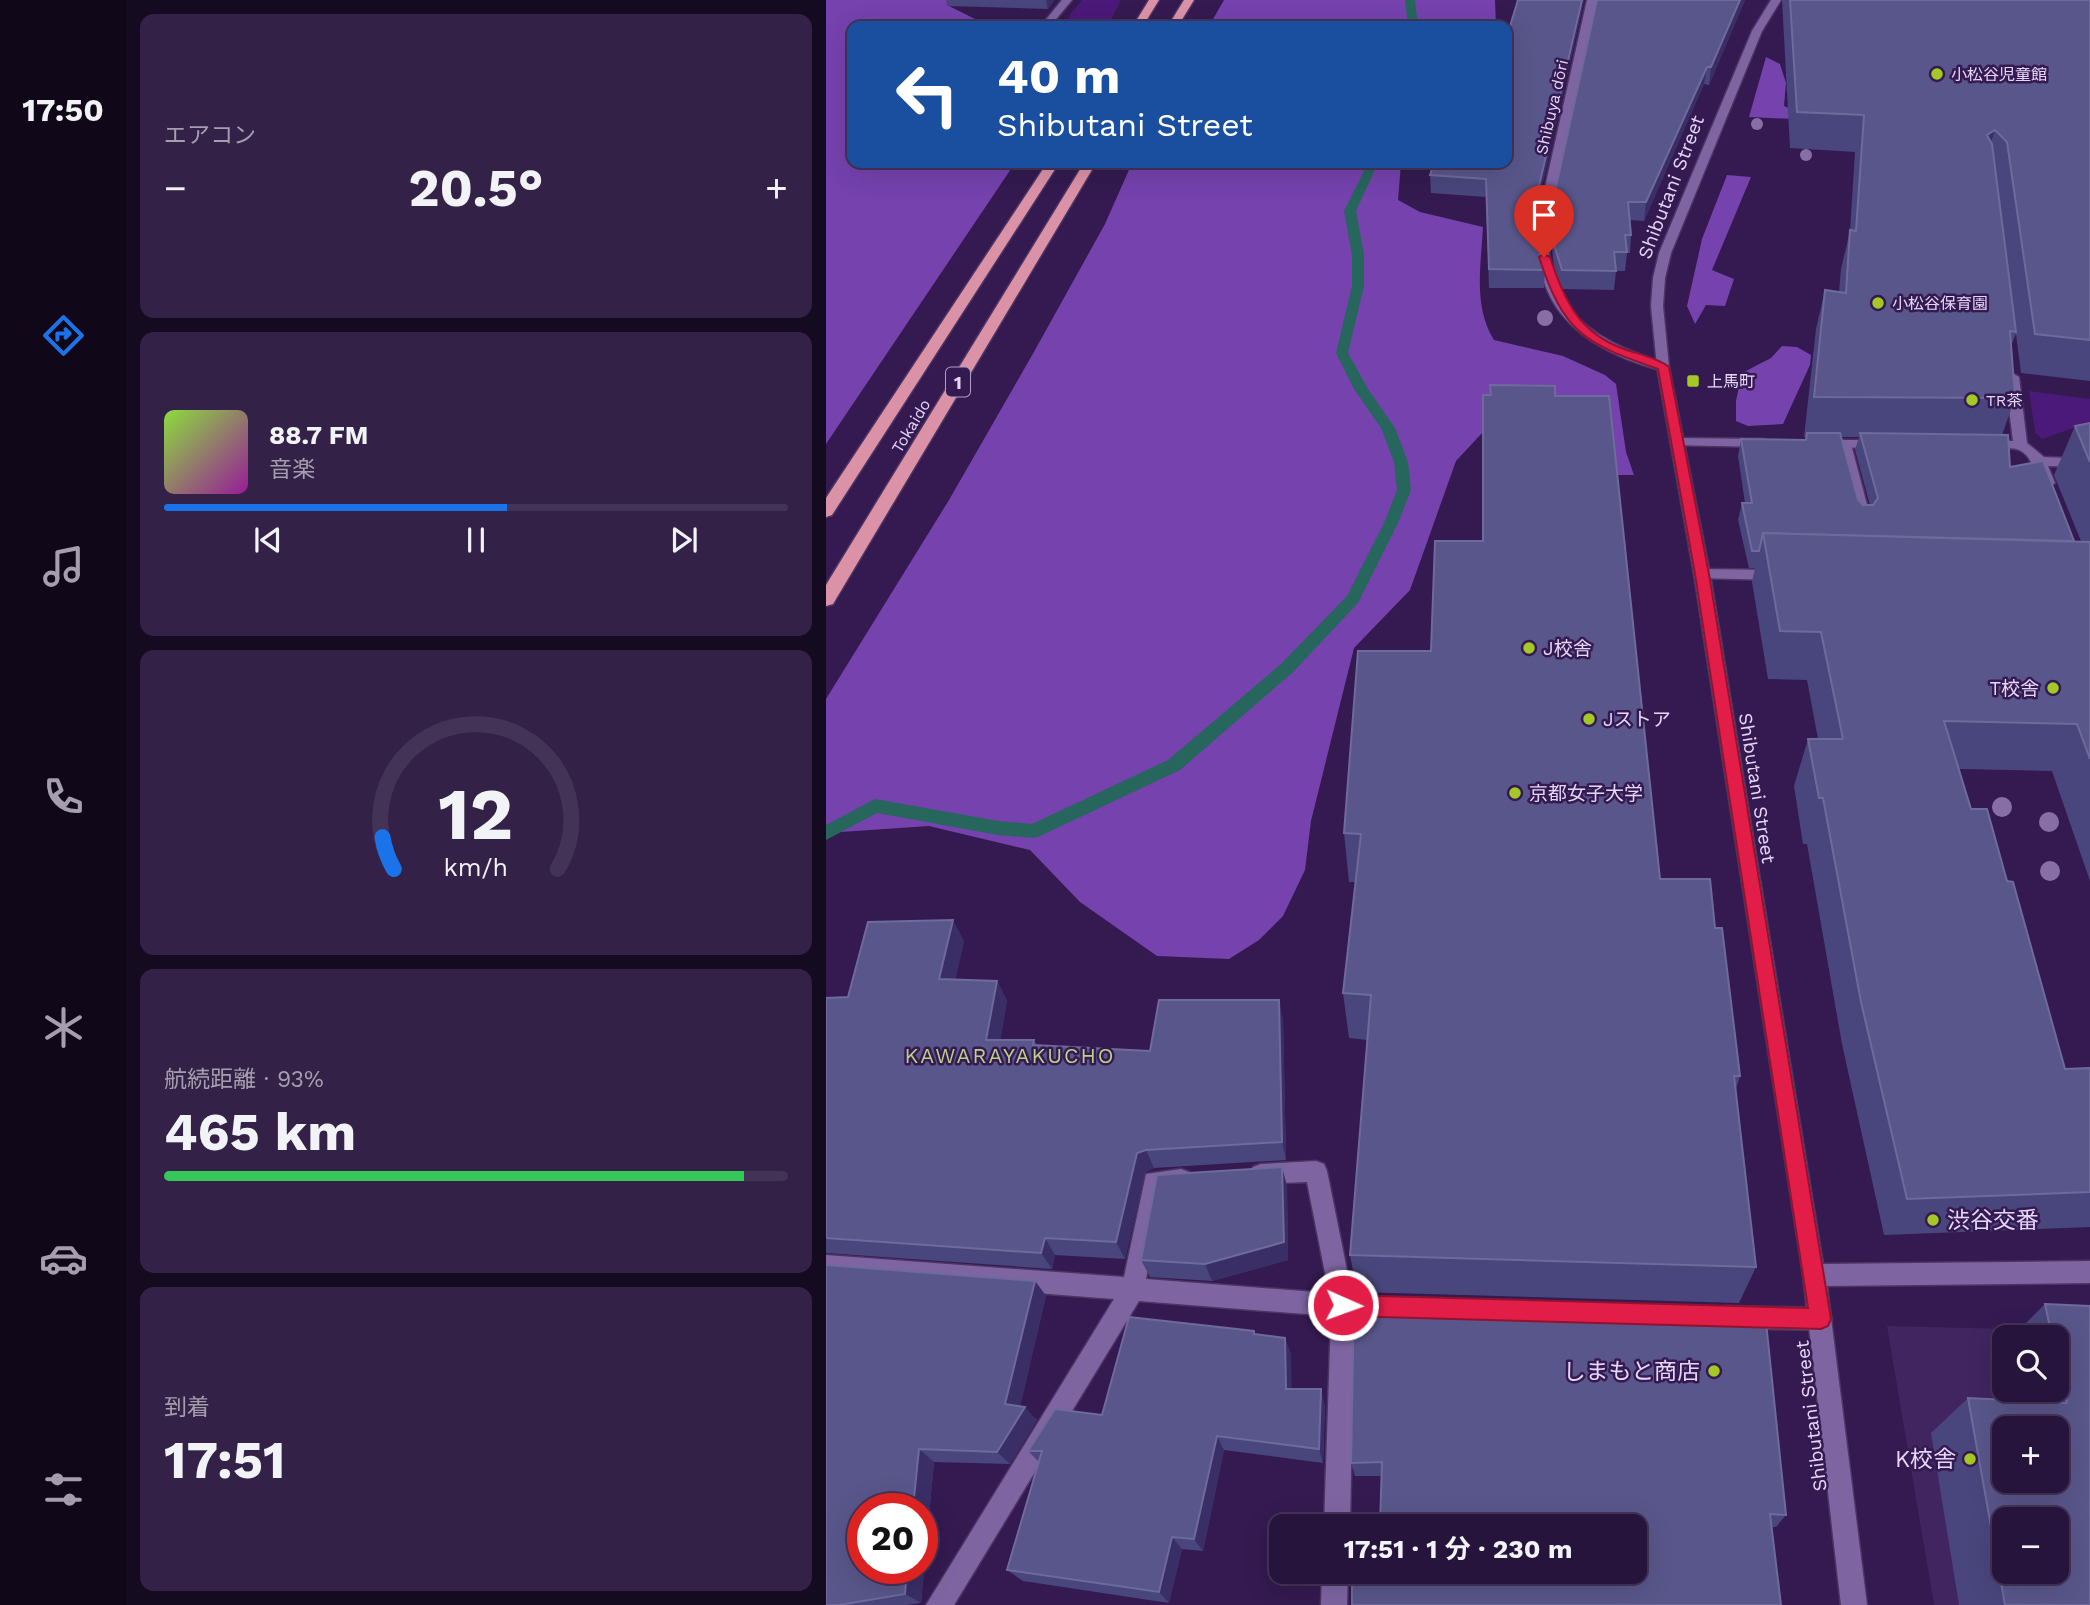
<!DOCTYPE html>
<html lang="ja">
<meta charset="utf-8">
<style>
body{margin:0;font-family:"Work Sans","Noto Sans JP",sans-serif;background:#332147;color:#f1f3f6;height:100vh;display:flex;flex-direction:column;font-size:26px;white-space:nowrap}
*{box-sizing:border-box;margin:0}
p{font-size:23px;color:#a49eaf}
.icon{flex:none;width:38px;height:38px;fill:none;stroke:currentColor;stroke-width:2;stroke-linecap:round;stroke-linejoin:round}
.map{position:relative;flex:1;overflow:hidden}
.side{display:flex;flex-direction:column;gap:14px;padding:14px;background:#150b21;width:700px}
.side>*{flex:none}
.banner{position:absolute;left:21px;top:21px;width:665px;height:147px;border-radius:14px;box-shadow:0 7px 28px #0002,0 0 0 2px #433356;background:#1a4fa0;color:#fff;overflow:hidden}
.tools{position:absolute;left:1166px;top:1325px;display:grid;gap:14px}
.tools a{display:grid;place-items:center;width:77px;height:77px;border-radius:14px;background:#27143c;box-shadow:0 7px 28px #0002,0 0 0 2px #433356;font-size:35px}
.speed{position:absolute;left:21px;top:1493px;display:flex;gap:14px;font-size:35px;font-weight:700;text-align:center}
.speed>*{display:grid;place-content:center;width:91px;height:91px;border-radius:50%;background:#27143c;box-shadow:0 7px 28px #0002,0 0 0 2px #433356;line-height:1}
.speed .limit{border:10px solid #d22;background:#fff;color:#111}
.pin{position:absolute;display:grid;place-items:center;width:60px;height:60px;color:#fff;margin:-72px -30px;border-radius:50% 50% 50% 0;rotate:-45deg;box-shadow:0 0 7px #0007}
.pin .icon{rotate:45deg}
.me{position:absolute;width:77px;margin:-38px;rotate:92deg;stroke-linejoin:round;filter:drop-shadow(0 0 5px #0008)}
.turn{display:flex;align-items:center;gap:24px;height:147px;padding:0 35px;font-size:32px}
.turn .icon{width:91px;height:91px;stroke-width:2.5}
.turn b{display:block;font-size:49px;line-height:60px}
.big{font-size:52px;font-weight:700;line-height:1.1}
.side .tile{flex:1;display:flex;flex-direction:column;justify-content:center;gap:10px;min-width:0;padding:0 24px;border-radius:14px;background:#332147}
.side .dial{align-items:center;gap:0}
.dial svg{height:182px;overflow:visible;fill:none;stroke:#433356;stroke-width:7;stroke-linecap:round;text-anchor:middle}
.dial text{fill:#f1f3f6;stroke:none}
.song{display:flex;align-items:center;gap:21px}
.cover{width:84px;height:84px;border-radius:10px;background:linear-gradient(135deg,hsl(90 70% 55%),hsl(300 70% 35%))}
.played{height:7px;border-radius:4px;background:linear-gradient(90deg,#1a73e8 55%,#433356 55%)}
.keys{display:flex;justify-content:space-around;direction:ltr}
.heat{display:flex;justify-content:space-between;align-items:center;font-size:38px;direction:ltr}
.charge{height:10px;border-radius:5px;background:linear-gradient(90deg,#34c759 93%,#433356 0)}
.trip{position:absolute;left:443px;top:1514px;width:378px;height:70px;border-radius:14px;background:#27143c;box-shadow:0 7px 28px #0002,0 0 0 2px #433356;font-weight:700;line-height:70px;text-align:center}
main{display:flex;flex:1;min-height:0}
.tab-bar{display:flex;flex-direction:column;width:126px;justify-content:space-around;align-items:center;background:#100818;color:#a49eaf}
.tab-bar .icon{width:49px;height:49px}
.tab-bar .on{color:#1a73e8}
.tab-bar b{font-size:32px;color:#f1f3f6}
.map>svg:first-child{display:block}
.built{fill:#402560;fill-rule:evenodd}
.green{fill:#4b1979}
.forest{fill:#7542ae}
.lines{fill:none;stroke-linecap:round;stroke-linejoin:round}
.stream{fill:#26665d;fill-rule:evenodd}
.lane-casing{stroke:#4c3463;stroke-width:3}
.street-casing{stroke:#4c3463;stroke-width:3}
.secondary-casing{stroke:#4c3463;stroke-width:3}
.highway-casing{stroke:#4c3463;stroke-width:3}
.lane{fill:#7e65a2;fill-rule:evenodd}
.street{fill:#7e65a2;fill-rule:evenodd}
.secondary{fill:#7e65a2;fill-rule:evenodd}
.highway{fill:#dc92a6;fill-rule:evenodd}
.tree{fill:#876fa6}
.wall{fill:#49467d;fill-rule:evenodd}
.shaded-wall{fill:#392e66}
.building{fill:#59568b;stroke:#6f6a9c;stroke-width:2;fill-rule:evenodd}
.route{fill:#e11d48;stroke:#92132f;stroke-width:2}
.poi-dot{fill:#a4c825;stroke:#341a50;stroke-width:2.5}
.labels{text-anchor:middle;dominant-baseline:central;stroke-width:5;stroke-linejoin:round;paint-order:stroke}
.far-poi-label{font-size:16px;fill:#e4d7f9;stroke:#341a50;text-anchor:start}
.far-street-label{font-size:16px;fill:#e4d7f9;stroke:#341a50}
.shield{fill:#341a50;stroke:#af9ec6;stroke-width:2}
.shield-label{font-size:18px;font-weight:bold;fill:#e4d7f9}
.street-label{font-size:19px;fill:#e4d7f9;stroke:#341a50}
.poi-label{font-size:19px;fill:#e4d7f9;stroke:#341a50;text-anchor:start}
.neighbourhood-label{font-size:21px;letter-spacing:2px;fill:#bbd188;stroke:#341a50}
.near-poi-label{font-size:23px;fill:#e4d7f9;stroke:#341a50;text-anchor:end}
</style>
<main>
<nav class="tab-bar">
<b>17:50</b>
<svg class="icon on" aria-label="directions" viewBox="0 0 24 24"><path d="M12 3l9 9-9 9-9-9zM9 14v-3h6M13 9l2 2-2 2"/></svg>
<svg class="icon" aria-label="music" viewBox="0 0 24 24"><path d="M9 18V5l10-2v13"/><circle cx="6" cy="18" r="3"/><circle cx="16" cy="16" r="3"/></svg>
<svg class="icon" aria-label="phone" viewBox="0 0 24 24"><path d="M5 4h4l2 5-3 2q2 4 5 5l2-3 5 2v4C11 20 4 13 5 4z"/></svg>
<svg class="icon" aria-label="climate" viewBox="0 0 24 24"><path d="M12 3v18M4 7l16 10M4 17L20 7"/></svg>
<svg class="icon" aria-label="car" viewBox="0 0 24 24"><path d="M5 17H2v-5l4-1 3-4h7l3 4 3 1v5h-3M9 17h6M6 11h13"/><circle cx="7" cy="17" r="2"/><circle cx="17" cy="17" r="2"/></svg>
<svg class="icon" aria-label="filters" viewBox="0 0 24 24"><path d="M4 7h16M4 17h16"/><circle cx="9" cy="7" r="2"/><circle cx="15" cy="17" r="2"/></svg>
</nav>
<section class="side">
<div class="tile"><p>エアコン</p>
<div class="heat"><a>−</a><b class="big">20.5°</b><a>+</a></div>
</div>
<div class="tile">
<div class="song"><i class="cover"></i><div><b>88.7 FM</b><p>音楽</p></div></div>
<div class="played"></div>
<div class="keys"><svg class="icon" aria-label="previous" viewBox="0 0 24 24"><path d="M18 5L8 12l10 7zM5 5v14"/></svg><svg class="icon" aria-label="pause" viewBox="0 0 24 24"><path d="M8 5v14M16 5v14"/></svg><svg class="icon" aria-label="next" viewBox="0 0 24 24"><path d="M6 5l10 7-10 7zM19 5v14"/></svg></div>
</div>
<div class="tile dial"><svg viewBox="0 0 100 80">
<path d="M14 69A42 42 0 1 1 86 69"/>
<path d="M14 69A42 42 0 0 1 9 55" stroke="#1a73e8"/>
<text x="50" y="56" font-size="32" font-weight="700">12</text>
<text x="50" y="72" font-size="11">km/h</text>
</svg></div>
<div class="tile"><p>航続距離 · 93%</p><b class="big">465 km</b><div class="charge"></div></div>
<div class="tile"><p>到着</p><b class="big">17:51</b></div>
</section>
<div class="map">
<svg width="1264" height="1605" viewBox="0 0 1264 1605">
<rect width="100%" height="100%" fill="#341a50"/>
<path class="built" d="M1061 1326 1264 1331V1605H1108ZM1178 1337H1230V1390H1178ZM1178 1428H1230V1480H1178ZM1178 1519H1230V1572H1178Z"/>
<g class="green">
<polygon points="256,0 295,0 282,26 242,26 243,16"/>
<polygon points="1203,391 1264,399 1264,422 1216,439 1209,432"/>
</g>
<g class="forest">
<polygon points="0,0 121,0 121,5 155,22 206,26 26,26 26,163 189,163 0,444"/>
<polygon points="398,0 669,0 670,26 383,26"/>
<polygon points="940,57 954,64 960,83 958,106 967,110 967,119 923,117"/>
<path d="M306 163H575L572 200 594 212 657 227C655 266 647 306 668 340L737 356 779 375 790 384 800 452 808 475H789L657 432 630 461 584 590 528 648 485 821 479 870 457 916 433 940 403 959 331 956 254 902 204 850 103 826 0 833V699L123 500 209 350 279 224Z"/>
<polygon points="901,175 925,177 886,270 908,279 899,306 880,305 869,324 861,306 876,239"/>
<polygon points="956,346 971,347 985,355 984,365 957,424 922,426 910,421 910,401 916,373 945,358"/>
</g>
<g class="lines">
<g class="stream">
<polygon points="579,0 589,0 591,17 595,26 586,26 581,17"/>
<polygon points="542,163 552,163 530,211 538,255 538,286 522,353 542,389 569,428 582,462 585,490 572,523 532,603 467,672 354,770 214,836 208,838 172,835 51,813 0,840 0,825 49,799 172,821 206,824 342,760 455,664 521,596 558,523 571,490 568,462 555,428 528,389 510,353 526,286 526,255 518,211"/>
</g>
<g class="lane-casing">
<g id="lane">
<polygon points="236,0 246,0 226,24 220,24 218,22"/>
<polygon points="1018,440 1025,444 1044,516 1042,519 1032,519 1030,516 1011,444"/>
<polygon points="490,1161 498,1164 501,1171 526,1295 535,1298 538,1306 535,1314 528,1317 524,1526 498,1526 505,1316 313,1301 128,1605 100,1605 288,1299 0,1277 0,1255 298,1277 320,1174 355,1169 363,1172 366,1179 363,1186 337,1191 320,1279 503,1293 481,1182 435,1184 427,1181 424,1174 427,1167 435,1164"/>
<polygon points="901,1306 995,1308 1003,1311 1006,1319 1003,1327 995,1330 901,1328 893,1325 890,1317 893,1309"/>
<polygon points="496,1572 522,1572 521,1605 495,1605"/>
</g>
</g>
<g class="street-casing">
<g id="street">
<path d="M761 0H771L726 205C709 302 757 338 842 364V370L837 371C750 348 697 301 715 205Z"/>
<path d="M1186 373 1193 377 1201 443 1218 457 1264 459V467L1222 466 1229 483 1222 487C1207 483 1211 458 1193 450 1182 446 1166 451 1154 448L1152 445 1159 441H1187L1179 377Z"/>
<polygon points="851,438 938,439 945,443 938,447 846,445 844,442"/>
<polygon points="994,440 1054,440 1061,444 1054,448 989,447 989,441"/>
<polygon points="876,569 949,570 957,575 949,580 871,578 868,574 871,570"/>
</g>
</g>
<g class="secondary-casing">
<polygon id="secondary" points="945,0 955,0 936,31 845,253 839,278 837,306 843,367 884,574 997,1264 1264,1261 1264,1283 1001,1286 1041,1605 1015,1605 977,1275 868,574 831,367 825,306 827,278 833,253 926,31"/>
</g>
<g class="highway-casing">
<g id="highway">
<polygon points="323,0 333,0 317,26 307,26"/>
<polygon points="358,0 368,0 352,26 342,26"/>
<polygon points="221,163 233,163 6,515 0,517 0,498"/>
<polygon points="258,163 270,163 7,604 0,606 0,585"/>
</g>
</g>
<use href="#lane" class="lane"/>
<use href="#street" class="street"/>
<use href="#secondary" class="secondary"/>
<use href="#highway" class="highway"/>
</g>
<g class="tree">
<circle cx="931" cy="124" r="6"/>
<circle cx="980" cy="155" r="6"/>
<circle cx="719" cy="318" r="8"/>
<circle cx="1176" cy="807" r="10"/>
<circle cx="1223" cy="822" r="10"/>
<circle cx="1224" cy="871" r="10"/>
</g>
<g class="wall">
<polygon points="120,0 228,0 222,9 121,6"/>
<polygon points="690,0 758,0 712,204 710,226 713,250 719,270 718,288 663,288 660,197 605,193 604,175 681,163 691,1"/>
<polygon points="919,0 883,85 878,84 818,221 804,220 805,235 804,253 801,253 799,271 790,271 788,290 735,289 728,267 725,239 726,220"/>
<path d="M956 0H1264V381L1195 373 1190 334 1185 346 1189 398 1176 435 1184 467 1248 541H1255L1228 475 1249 426 1264 462V881L1226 771 1133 769 1145 809 1181 881 1239 1069 1264 1068V1227L1058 1235 1016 1044 981 844H977L968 786 982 739H992L981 680 942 679 926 582 929 568H923L912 520 916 503H919L912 456 915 439 979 440 980 437H978L990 329 999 290 1013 292 1015 269 1024 231 1029 152 964 148ZM1015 437H1033L1029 450 1044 505H1037L1032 500Z"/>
<polygon points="664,385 729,396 834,879 889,928 914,1076 910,1089 930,1267 913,1303 531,1292 524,1255 541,1040 523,1038 517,993 530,882 523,882 518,833 605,651 656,541 657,395 664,395"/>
<polygon points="138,941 129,980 171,981 181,1001 174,1040 208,1040 211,1045 324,1051 457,1020 460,1160 328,1168 319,1172 299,1259 229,1255 226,1269 0,1253 0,998 22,997"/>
<polygon points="461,1186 462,1260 386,1281 324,1277 315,1260"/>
<polygon points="0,1265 209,1281 220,1296 194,1406 211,1420 184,1464 108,1462 95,1603 81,1605 0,1605"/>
<polygon points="1219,1304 1264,1306 1264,1605 1133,1605 1105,1433 1142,1398 1189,1400 1187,1390 1230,1390 1230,1337 1186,1337"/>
<polygon points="925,1322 960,1515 950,1527 946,1527 808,1572 555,1476 529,1476 525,1463"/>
<polygon points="429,1334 459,1338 465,1355 465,1389 499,1405 497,1463 398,1450 377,1551 356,1549 343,1603 197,1581 181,1570 213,1462 202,1451 276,1415"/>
</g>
<g class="shaded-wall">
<polygon points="220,0 228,0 222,9"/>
<polygon points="756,0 758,0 712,204 709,239 713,186"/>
<polygon points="914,0 919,0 883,85 885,67"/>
<polygon points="881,67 878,84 818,221 820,202"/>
<polygon points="1169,130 1157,167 1161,135"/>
<polygon points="127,920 138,941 125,1000 113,979"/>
<polygon points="171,981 181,1001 171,1060 160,1040"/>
<polygon points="453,1000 457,1020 460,1160 456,1142"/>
<polygon points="320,1150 328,1168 319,1172 299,1259 290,1242 311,1153"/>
<polygon points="456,1167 461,1186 462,1260 386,1281 379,1264"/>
<polygon points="219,1238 229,1255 226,1269 215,1253"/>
<polygon points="209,1281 220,1296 192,1417 179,1404"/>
<polygon points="459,1338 465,1355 466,1404 460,1389"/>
<polygon points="495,1389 499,1405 497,1463 493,1449"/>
<polygon points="199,1407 211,1420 184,1464 171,1452"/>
<polygon points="391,1436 398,1450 377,1551 368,1539"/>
<polygon points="93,1449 108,1462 95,1603 79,1594 81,1568 96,1568 96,1508 87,1508"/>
<polygon points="346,1537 356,1549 343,1603 333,1592"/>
</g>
<g class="building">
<polygon points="692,0 756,0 713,186 710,221 713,250 719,270 663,269 660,179 604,175 608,163 681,163 681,36"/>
<polygon points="771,0 914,0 885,67 881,67 820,202 802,202 805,235 799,235 801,252 788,252 790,271 736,270 729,248 726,220 730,187"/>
<polygon points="964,0 1264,0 1264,340 1209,334 1181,142 1169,130 1161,135 1166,144 1190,332 1184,331 1189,398 988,397 999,290 1020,293 1024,230 1030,231 1038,115 971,112"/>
<polygon points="664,385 729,386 729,396 783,396 834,879 884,879 889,928 896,928 914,1076 908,1076 930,1267 524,1255 545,995 517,993 535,834 518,833 532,651 605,651 609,541 657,541 657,395 665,395"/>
<polygon points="1264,423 1264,462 1249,426"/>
<polygon points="981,433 1014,433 1032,500 1037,505 1047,505 1052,498 1034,433 1182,435 1184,467 1217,461 1248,541 937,533 933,551 926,551 916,503 926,503 915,439 980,440"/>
<polygon points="937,533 1264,542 1264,759 1251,724 1118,721 1145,809 1161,809 1181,881 1187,882 1239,1069 1264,1068 1264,1192 1081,1199 1035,1002 997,798 993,798 982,739 1017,739 995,632 954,631"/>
<polygon points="127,920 113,979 171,981 160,1040 208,1040 207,1045 324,1051 333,1000 453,1000 456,1142 320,1150 311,1153 290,1242 219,1238 215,1253 0,1238 0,998 22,997 42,922"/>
<polygon points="456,1167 458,1242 379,1264 315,1260 331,1175"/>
<polygon points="0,1265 209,1281 179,1404 199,1407 171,1452 93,1449 87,1508 37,1508 37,1568 81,1568 79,1594 13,1605 0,1605"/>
<polygon points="528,1302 924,1313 925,1322 940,1322 960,1515 944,1514 955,1605 526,1605 526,1572 808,1572 808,1526 554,1526 556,1462 525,1463"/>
<path d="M1219 1304 1264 1306V1605H1179L1142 1398 1241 1403 1230 1355V1337H1226ZM1178 1428H1230V1480H1178ZM1178 1519H1230V1572H1178Z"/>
<polygon points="303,1317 428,1331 428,1334 459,1338 460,1389 495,1389 493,1449 391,1436 368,1539 346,1537 333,1592 181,1570 216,1451 202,1451 229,1409 276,1415"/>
</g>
<path class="route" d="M718 254 724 257C738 300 753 333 798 349 812 354 832 358 843 367L883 574 1005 1319 1002 1326 995 1329 517 1316 510 1312 507 1305 510 1298 517 1295 982 1308 869 574 832 369C758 343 738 334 713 257Z"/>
<g class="poi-dot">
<circle cx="1111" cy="74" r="7"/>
<circle cx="1052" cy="303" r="7"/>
<rect x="860" y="374" width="14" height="14" rx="3.5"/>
<circle cx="1146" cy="400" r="7"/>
<circle cx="703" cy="648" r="7"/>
<circle cx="1227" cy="688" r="7"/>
<circle cx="763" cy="719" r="7"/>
<circle cx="689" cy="793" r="7"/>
<circle cx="1107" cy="1220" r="7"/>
<circle cx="888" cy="1371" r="7"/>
<circle cx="1144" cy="1459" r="7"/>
</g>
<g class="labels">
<g class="far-poi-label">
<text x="1125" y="74">小松谷児童館</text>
<text x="1066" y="303">小松谷保育園</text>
<text x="881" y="381">上馬町</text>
<text x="1160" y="400">TR茶</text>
</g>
<g class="far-street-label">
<text transform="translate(726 107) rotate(-77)">Shibuya dōri</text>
<text transform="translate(85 426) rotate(-59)">Tokaido</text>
</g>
<rect class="shield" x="120" y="367.5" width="24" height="29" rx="5"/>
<g class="shield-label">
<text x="132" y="382">1</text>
</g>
<g class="street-label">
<text transform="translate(845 187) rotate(-69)">Shibutani Street</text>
<text transform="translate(931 788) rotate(81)">Shibutani Street</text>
<text transform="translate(985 1416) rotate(-97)">Shibutani Street</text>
</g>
<g class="poi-label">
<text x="717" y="648">J校舎</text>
<text x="1213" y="688" text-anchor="end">T校舎</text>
<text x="777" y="719">Jストア</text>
<text x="703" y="793">京都女子大学</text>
</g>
<g class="neighbourhood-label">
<text x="184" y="1055">KAWARAYAKUCHO</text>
</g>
<g class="near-poi-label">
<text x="1121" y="1220" text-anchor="start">渋谷交番</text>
<text x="874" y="1371">しまもと商店</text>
<text x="1130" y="1459">K校舎</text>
</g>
</g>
</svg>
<div class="tools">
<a><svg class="icon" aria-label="search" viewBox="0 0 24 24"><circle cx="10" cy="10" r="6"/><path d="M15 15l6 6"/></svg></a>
<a>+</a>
<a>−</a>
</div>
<div class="speed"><div class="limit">20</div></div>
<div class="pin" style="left:718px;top:257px;background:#d93025"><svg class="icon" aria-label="arrive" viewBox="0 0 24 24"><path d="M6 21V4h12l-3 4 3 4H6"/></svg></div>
<svg class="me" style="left:517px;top:1305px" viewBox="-20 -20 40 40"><circle r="17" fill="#e11d48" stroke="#fff" stroke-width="3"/><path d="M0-11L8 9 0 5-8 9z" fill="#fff"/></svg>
<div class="trip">17:51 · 1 分 · 230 m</div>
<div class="banner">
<div class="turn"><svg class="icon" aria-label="left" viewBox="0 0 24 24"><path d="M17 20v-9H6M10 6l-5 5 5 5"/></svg><div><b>40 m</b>Shibutani Street</div></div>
</div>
</div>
</main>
